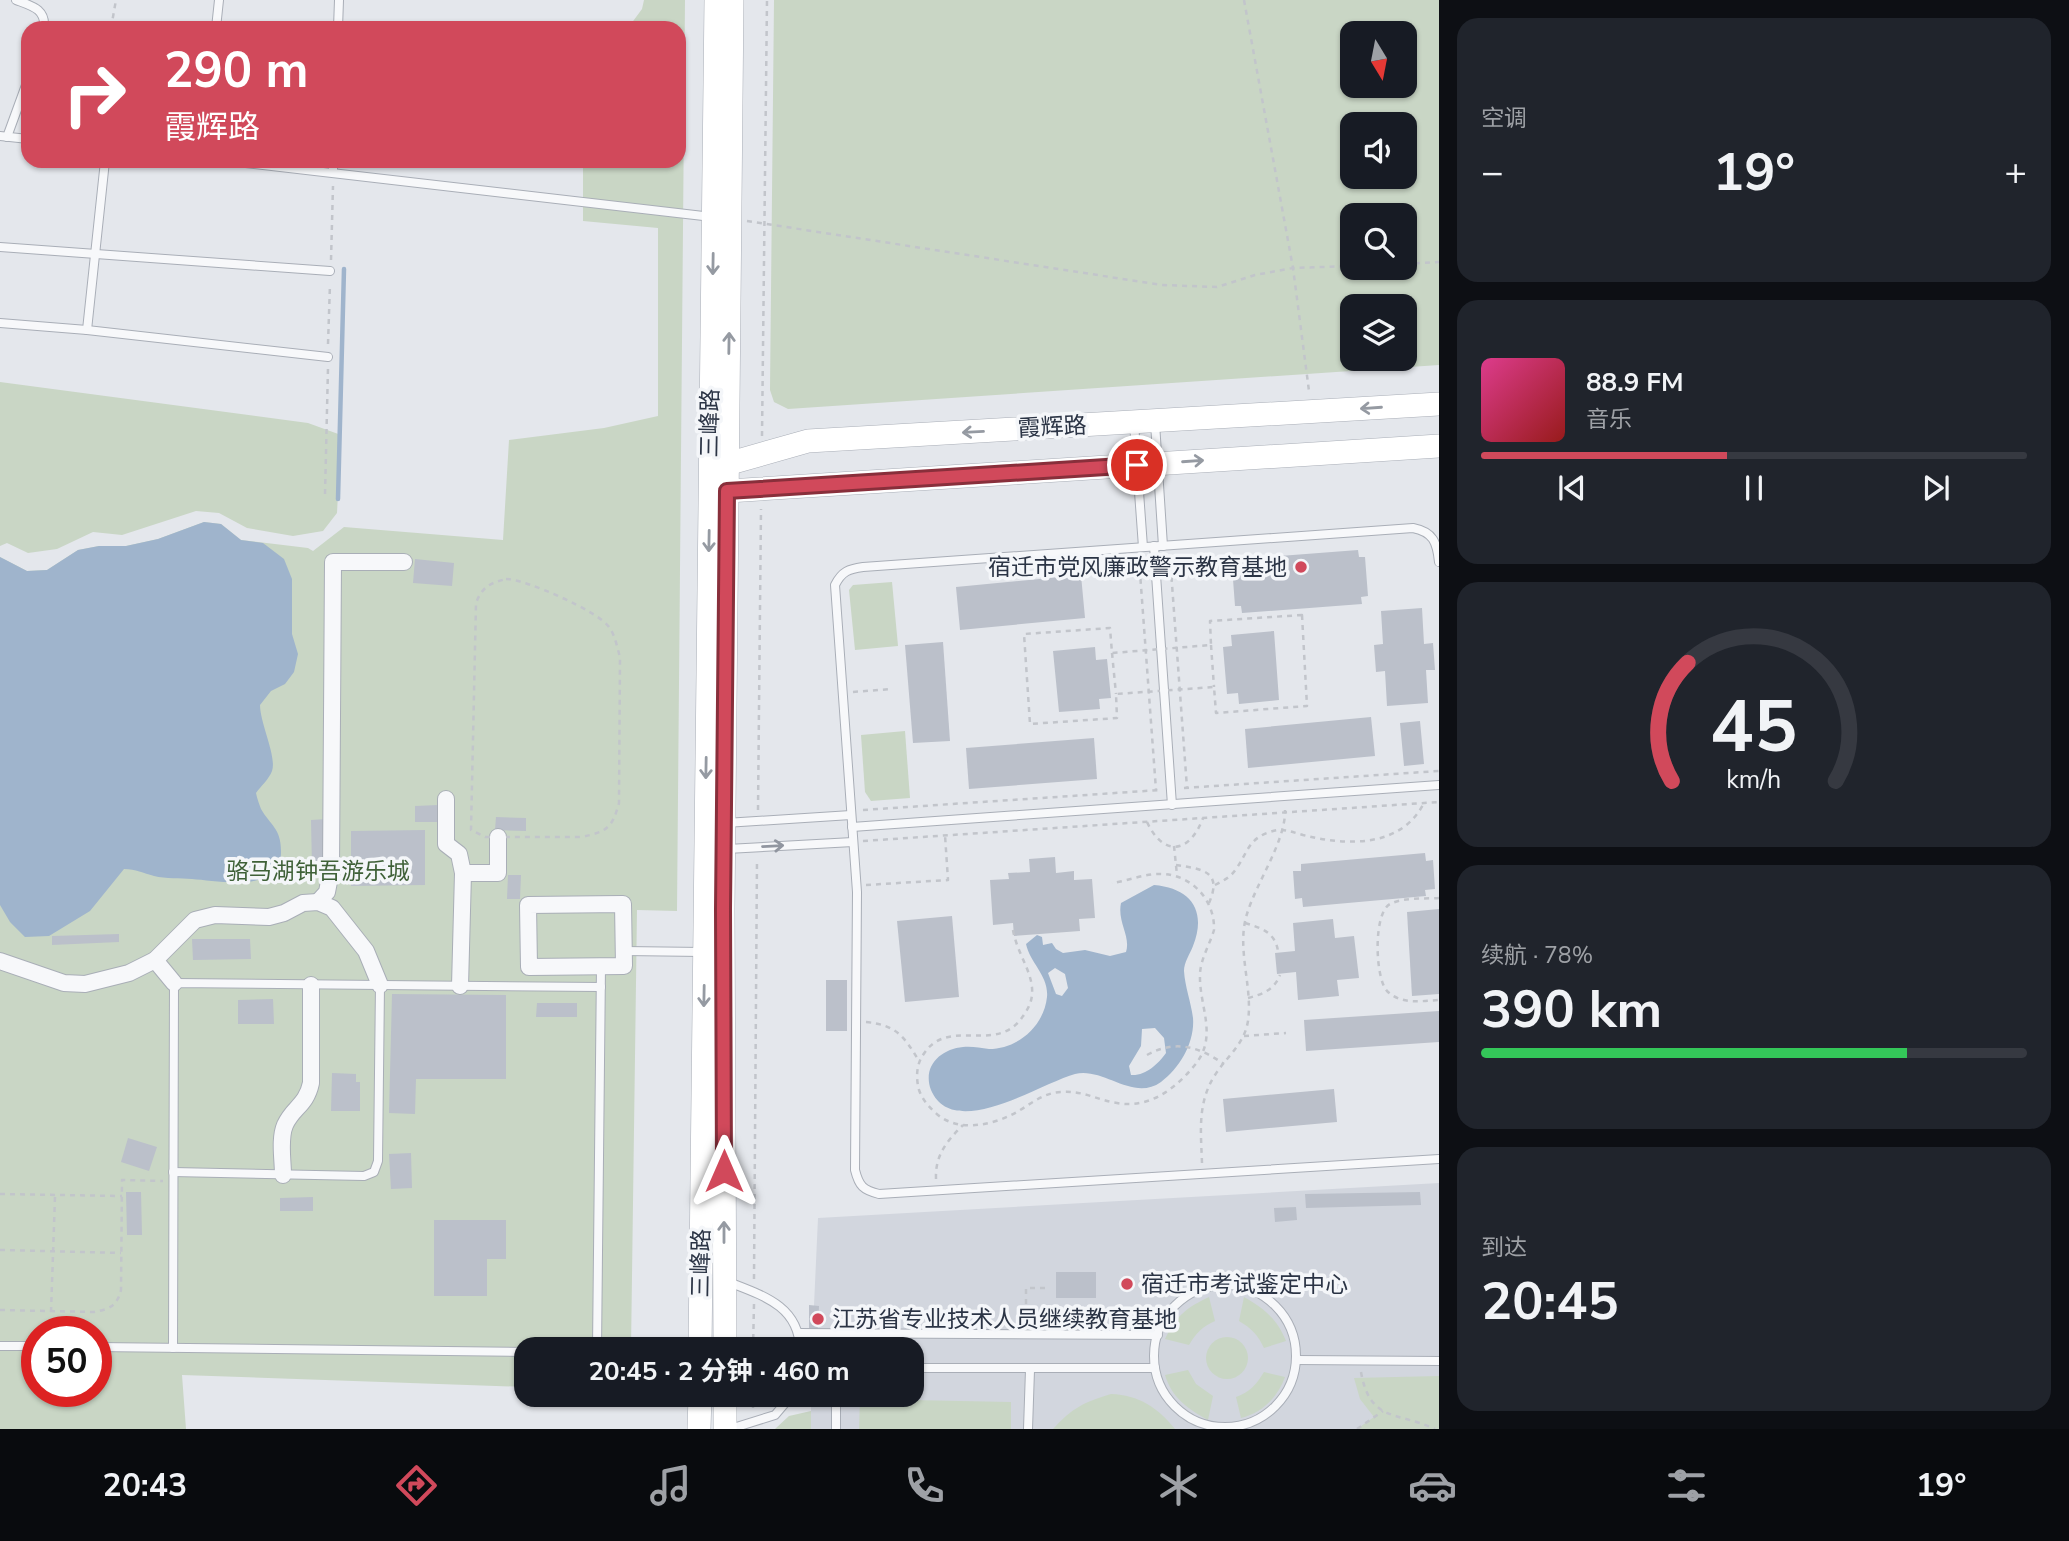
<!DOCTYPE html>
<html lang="zh">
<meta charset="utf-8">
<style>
body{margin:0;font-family:"Nunito Sans","Noto Sans SC",sans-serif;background:#20242c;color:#f1f3f6;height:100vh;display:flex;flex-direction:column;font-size:26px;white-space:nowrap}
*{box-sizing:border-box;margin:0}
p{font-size:23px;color:#9ea1a6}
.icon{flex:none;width:38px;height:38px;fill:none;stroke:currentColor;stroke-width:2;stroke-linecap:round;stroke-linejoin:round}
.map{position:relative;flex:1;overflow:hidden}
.side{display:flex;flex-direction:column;gap:18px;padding:18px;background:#0d0f14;width:630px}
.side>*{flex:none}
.top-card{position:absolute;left:21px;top:21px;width:665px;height:147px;border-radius:21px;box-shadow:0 2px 5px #0004;background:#d1495b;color:#fff;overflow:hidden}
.needle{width:46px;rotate:170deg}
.controls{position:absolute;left:1340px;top:21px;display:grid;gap:14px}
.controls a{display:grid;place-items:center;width:77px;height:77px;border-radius:14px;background:#171b24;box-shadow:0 2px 5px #0004;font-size:35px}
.speed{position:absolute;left:21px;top:1316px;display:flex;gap:14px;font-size:35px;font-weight:700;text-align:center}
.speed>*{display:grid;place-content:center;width:91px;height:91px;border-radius:50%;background:#171b24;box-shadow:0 2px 5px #0004;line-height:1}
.speed .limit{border:10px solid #d22;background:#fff;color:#111}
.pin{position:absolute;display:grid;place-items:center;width:60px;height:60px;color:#fff;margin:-30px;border:4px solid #fff;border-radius:50%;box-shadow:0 2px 7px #0007}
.me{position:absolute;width:77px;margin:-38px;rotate:0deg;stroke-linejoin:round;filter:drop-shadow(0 0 5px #0008)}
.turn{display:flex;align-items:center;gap:24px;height:147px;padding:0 28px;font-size:32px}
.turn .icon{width:91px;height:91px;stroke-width:2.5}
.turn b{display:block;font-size:49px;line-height:60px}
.big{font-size:52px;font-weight:700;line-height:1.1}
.side .widget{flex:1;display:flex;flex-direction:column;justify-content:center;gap:10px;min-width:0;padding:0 24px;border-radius:21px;background:#20242c}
.side .dial{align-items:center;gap:0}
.dial svg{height:182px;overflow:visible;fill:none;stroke:#363941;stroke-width:7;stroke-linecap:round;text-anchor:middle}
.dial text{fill:#f1f3f6;stroke:none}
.song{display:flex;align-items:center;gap:21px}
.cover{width:84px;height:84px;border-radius:10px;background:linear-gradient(135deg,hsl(330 70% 55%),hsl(0 70% 35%))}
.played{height:7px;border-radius:4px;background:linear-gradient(90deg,#d1495b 45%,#363941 45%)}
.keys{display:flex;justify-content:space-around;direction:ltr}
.heat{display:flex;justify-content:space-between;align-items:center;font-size:38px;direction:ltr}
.charge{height:10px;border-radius:5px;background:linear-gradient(90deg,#34c759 78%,#363941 0)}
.trip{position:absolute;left:514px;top:1337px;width:410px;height:70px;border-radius:21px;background:#171b24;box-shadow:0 2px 5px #0004;font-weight:700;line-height:70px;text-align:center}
.dock{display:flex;height:112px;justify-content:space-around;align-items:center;background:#090b0e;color:#9ea1a6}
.dock .icon{width:49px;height:49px}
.dock .active{color:#d1495b}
.dock b{font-size:32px;color:#f1f3f6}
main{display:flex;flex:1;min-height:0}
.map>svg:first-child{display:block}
.built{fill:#d2d6de}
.green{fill:#c9d6c5;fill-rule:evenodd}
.water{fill:#9fb4cc;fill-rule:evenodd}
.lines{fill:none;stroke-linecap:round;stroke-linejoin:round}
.stream{stroke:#9fb4cc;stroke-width:4.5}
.building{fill:#bbc0ca}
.lane-casing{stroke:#a9aeb7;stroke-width:10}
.street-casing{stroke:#a9aeb7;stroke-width:18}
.secondary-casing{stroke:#a9aeb7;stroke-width:24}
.path{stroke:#c2c5cb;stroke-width:2.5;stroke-dasharray:5 5;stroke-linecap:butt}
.lane{stroke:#f7f8fa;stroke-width:8}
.street{stroke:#f7f8fa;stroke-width:16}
.secondary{stroke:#fff;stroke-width:23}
.oneway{stroke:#959aa2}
.oneway2{stroke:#9196a0}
.route-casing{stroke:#882f3b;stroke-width:18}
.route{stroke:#d1495b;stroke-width:12}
.poi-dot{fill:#d1495b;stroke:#f4f6f9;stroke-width:2.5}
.labels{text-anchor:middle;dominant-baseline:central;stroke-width:7;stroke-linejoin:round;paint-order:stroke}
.street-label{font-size:23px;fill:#2b3445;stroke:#f4f6f9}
.poi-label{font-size:23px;fill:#2b3445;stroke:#f4f6f9;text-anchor:start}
.park-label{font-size:23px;fill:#3f6138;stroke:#f4f6f9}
</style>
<main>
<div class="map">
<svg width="1439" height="1429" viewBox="0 0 1439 1429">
<rect width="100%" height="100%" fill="#e4e7ec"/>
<polygon class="built" points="1439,1183 1439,1429 811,1429 811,1395 912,1395 912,1349 812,1349 818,1218"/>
<g class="green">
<path d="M644 0H685L677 911 637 910 631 1349H527V1387L182 1375 186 1429H0V557L27 571 47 570 78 550 99 546H126L158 539 204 522 221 524 241 540 308 548 313 551 344 527 503 540 509 440 604 428 658 416V228L583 221V161H679V28H628L642 9ZM37 1332H96V1391H37Z"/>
<path d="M774 0H1439V365L788 409 774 402 770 390ZM1353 33H1405V86H1353ZM1353 124H1405V177H1353ZM1353 215H1405V268H1353ZM1353 306H1405V359H1353Z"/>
<polygon points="0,382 308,423 341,435 337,513 323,531 293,536 247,528 219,513 196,511 122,535 93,532 57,549 28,553 7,543 0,546"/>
<polygon points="892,582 898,646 855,650 849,590 853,585"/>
<polygon points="905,731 910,798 871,801 865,792 861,735"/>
<path d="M1209 1297 1215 1321C1202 1327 1196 1333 1189 1345L1165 1339C1177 1315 1186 1308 1209 1297Z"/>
<path d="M1244 1297C1265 1309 1277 1319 1286 1341L1264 1348C1258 1335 1251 1328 1239 1321Z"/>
<circle cx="1227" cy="1358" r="21"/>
<path d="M1188 1370 1196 1384 1213 1396 1208 1420C1188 1409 1172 1398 1165 1375Z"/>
<path d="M1264 1372 1285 1377C1278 1397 1262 1413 1241 1418L1236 1397C1250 1392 1256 1385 1264 1372Z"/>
<polygon points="1439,1376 1439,1429 1357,1429 1374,1417 1360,1399 1354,1378"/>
<path d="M1111 1394C1139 1395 1158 1408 1175 1429H1053C1072 1408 1084 1402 1111 1394Z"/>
<polygon points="860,1399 1011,1402 1011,1429 859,1429"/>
<polygon points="811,1411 811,1429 775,1429 789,1416"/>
</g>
<g class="water">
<path d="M204 522 221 524 241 540 263 543 284 559 292 579V634L298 654 294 672 285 684 271 691 260 705C260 723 277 757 272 771 269 779 261 786 256 793 257 798 259 804 261 809 270 825 281 828 281 851 282 894 219 881 192 879 180 878 166 879 154 876 143 873 136 869 124 869L90 911 49 936 25 937 10 922 0 905V557L27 571 47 570 78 550 99 546H126L158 539Z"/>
<path d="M1154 885C1191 888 1207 911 1193 946 1190 954 1184 962 1184 971 1185 987 1191 1002 1193 1018 1195 1042 1180 1068 1161 1082 1133 1102 1104 1067 1075 1074 1041 1083 953 1142 931 1090 922 1066 941 1049 963 1047 972 1046 980 1048 989 1049 1018 1049 1044 1026 1047 997 1049 976 1030 963 1026 944L1037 935 1042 937 1043 945 1052 943 1056 949 1063 953 1085 950 1110 956 1126 952C1131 936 1117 922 1121 903ZM1055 968 1065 974 1068 988 1062 996 1056 994 1048 973ZM1155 1028 1164 1038 1166 1053C1158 1064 1146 1076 1131 1075L1129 1066 1141 1046 1142 1029Z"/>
</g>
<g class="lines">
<polyline class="stream" points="338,499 344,269"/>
</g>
<g class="building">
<polygon points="1358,550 1359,557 1365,557 1368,596 1361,597 1362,604 1242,613 1241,606 1235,606 1232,566 1240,565 1240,559"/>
<polygon points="415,559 454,563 452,586 413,583"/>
<polygon points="1081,575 1085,618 960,630 956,587"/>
<polygon points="1422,608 1424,644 1433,643 1435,670 1426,670 1428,703 1387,706 1385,671 1376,672 1374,645 1383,644 1381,611"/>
<polygon points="1274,631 1279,700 1239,704 1238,693 1227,694 1223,647 1232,646 1231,635"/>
<polygon points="943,642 950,741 913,743 905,645"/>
<polygon points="1095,647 1096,660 1107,659 1111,698 1099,699 1100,709 1059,712 1053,651"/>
<polygon points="1371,717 1375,756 1248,768 1245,729"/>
<polygon points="1420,721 1424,764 1404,766 1400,723"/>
<polygon points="1094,738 1097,779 969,789 966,748"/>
<polygon points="438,805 438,822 415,822 415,806"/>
<polygon points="496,817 526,818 526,831 495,830"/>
<polygon points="326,819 327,867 312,867 311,820"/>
<polygon points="425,830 425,885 351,886 351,831"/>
<polygon points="1425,853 1426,861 1433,860 1435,889 1425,890 1426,896 1303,907 1302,898 1295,899 1293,871 1301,871 1301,864"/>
<polygon points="1055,857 1056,873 1074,871 1074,880 1092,879 1095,918 1079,919 1080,931 1014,936 1013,923 993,925 990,880 1009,879 1008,873 1030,872 1029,859"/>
<polygon points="508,875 521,875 520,899 507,899"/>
<polygon points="1439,909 1439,994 1412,996 1407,912"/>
<polygon points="952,916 959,997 905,1002 897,921"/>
<polygon points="1333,919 1335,938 1354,936 1359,978 1337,980 1339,996 1298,1000 1296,972 1277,974 1275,953 1295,951 1293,923"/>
<polygon points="119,934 119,942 52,945 52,936"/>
<polygon points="192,939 250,939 251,959 193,960"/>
<rect x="826" y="980" width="21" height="51"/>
<polygon points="392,994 506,995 506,1079 416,1079 415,1114 389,1113"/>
<polygon points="273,999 274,1024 238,1024 238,1000"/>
<polygon points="537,1003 577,1003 577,1017 536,1017"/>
<polygon points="1439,1011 1439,1042 1306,1051 1304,1020"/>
<polygon points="332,1073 356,1074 356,1082 360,1082 360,1111 331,1111"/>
<polygon points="1334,1089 1337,1122 1226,1132 1223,1099"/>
<polygon points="128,1138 157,1147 149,1171 121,1162"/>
<polygon points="411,1153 412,1188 391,1189 389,1154"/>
<polygon points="126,1192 141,1192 142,1235 127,1235"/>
<polygon points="1420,1192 1421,1205 1306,1208 1305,1194"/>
<polygon points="313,1197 313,1211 280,1211 280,1198"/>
<polygon points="1296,1207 1297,1220 1275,1222 1274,1208"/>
<polygon points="434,1220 506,1220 506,1259 487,1259 487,1296 434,1296"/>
<rect x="1056" y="1272" width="40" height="26"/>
<polygon points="809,1305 819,1306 818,1329 809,1328"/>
</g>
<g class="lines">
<g class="lane-casing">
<g id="lane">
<path d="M16 0C32 6 46 9 44 28"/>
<polyline points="216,28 219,0"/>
<polyline points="338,28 339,0"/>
<polyline points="0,136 28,139"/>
<polyline points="7,137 26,85"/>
<polyline points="228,161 712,217"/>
<polyline points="333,172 333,161"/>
<polyline points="0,247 330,271"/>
<polyline points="0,323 87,330 328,357"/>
<polyline points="87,330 105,161"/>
<polyline points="1134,423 1143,547"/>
<polyline points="1155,423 1163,546"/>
<polyline points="1154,546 1172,805"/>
<path d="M1439 562C1437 542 1433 532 1413 528L863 567C849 569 842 571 835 585L857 892 855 1170C859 1186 863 1190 879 1194L1439 1159"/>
<polyline points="725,823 851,815"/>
<polyline points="852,827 1439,785"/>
<polyline points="727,849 853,842"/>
<polyline points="624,951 703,952"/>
<polyline points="173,1172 364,1176 374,1172 378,1161 380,985"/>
<path d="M726 1281C761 1295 799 1305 800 1349"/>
<circle cx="1225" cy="1356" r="71"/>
<polyline points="798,1333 1158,1335"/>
<polyline points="0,1346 37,1346"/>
<polyline points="96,1347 527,1352"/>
<polyline points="173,1348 174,983 601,987"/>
<polyline points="597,1349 601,966"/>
<polyline points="1296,1360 1439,1361"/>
<polyline points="912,1368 1155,1368"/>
<polyline points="836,1395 836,1429"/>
<polyline points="730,1429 775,1415 792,1395"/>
<polyline points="1028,1429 1030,1370"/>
</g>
</g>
<g class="street-casing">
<g id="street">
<polyline points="446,799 446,844 459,854 463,873 460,986"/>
<polyline points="463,873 498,873 498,837"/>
<polyline points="318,902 327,892 331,871 333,562 404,562"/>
<polygon points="623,904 624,966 529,967 528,905"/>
<polyline points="155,960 174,983"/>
<polyline points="0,961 64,983 85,984 129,973 155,960 195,920 215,915 269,917 284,913 303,903 318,902 332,908 366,951 380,985"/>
<path d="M283 1175C283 1160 279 1139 285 1125 293 1107 306 1106 311 1083V985"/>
</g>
</g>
<g class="secondary-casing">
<g id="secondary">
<polyline points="715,465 727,464 808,441 1439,404"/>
<polyline points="712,492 1439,446"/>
<polyline points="700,1349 716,0"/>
<polyline points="725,1349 723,909 732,0"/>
<polyline points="725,1395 725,1429"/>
<polyline points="699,1429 700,1395"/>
</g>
</g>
<g class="path">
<polyline points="1244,0 1293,268 1309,391"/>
<polyline points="111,28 116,0"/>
<polyline points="747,221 1162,285 1217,287 1255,275 1293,268 1353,266"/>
<polyline points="331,260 333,186"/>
<polyline points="1405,264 1439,262"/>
<polyline points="328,344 330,284"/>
<polyline points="762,436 767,0"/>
<polyline points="325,494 328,368"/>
<polyline points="1170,557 1187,788"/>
<polyline points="1139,559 1156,790"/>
<path d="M506 579C525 579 598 611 609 627 615 635 617 647 620 657L619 803C612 829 606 832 581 837H485L471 830 476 603C482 587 490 583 506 579Z"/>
<polygon points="1302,615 1307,706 1216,713 1214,687 1116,694 1117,718 1030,724 1024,634 1110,628 1112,653 1211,645 1210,621"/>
<polyline points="1211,645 1214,687"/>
<polyline points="1112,653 1116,694"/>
<polyline points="853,692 892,689"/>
<polyline points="1184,788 1439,771"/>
<polyline points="758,810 761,509"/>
<polyline points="863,810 1160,790"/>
<path d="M1147 822C1164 858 1190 853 1203 818"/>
<polyline points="863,841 1439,802"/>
<polyline points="1174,846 1177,875"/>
<path d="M1176 865C1202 869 1223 871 1209 903"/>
<polyline points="866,885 948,880 945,835"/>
<path d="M1215 885C1223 881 1231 877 1236 869 1247 854 1248 840 1267 833 1282 827 1288 831 1303 835 1347 846 1401 848 1424 803"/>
<path d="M1439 898C1424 899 1404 897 1390 904 1373 913 1375 978 1387 991 1401 1005 1421 1001 1439 1000"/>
<path d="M1245 923C1261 928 1275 932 1278 951"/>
<path d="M1013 930C1017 954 1034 973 1032 995 1031 1005 1026 1012 1021 1019 994 1054 947 1016 923 1055 916 1065 916 1079 919 1090 923 1101 930 1108 938 1115 958 1131 987 1126 1009 1116 1027 1108 1040 1093 1061 1092 1082 1090 1097 1100 1117 1103 1149 1109 1175 1089 1194 1066 1219 1037 1199 1007 1200 975 1200 960 1210 944 1214 930 1215 900 1192 875 1162 874 1146 873 1128 881 1112 883"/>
<path d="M1248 998C1263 994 1274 990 1280 975"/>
<path d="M866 1022C896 1025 904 1036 919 1061"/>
<polyline points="1244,1036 1286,1033"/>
<path d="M1147 1055C1176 1039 1199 1047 1224 1064"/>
<path d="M1202 1163C1201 1132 1197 1103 1215 1075 1227 1056 1244 1045 1248 1021 1253 987 1236 948 1247 914 1256 883 1286 841 1285 810"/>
<path d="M936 1179C935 1155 947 1141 963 1125"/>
<polyline points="0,1194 122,1196"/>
<polyline points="0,1250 121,1253"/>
<polyline points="754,1279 757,859"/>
<path d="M0 1310 94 1312C110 1309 117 1306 121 1290L122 1180 163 1181"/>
<polyline points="51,1312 55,1197"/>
<polyline points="1026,1324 1026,1288 1048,1288"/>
<polyline points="753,1349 754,1304"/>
<path d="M1361 1372C1370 1423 1397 1411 1435 1429"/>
<polyline points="753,1408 753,1395"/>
<polyline points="1357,1429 1383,1411"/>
</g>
<use href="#lane" class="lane"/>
<use href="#street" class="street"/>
<use href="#secondary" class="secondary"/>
</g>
<defs><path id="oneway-shaft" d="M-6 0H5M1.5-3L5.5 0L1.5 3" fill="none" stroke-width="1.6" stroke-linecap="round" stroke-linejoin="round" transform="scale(1.75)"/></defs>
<g class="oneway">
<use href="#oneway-shaft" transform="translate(713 264) rotate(91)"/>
<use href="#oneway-shaft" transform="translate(729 343) rotate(-89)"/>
<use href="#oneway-shaft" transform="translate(1371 408) rotate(176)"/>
<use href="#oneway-shaft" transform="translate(973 432) rotate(177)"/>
<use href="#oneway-shaft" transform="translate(1193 461) rotate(-4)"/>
<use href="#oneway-shaft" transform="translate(709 541) rotate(91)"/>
<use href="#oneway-shaft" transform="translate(706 768) rotate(91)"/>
<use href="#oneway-shaft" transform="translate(704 996) rotate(91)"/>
<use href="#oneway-shaft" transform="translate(724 1232) rotate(-90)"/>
</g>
<use class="oneway2" href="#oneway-shaft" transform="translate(773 846) rotate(-3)"/>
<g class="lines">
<g class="route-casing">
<polyline id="route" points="724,1171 723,909 727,491 1137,465"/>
</g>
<use href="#route" class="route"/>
</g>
<g class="poi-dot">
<circle cx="1301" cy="567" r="7"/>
<circle cx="1127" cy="1284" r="7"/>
<circle cx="818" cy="1319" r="7"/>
</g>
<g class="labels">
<g class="street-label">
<text transform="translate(710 423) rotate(-89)">三峰路</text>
<text transform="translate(1052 427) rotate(-3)">霞辉路</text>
<text transform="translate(701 1263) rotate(-89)">三峰路</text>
</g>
<g class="poi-label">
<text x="1287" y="567" text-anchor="end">宿迁市党风廉政警示教育基地</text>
<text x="1141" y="1284">宿迁市考试鉴定中心</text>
<text x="832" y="1319">江苏省专业技术人员继续教育基地</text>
</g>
<g class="park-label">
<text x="318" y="871">骆马湖钟吾游乐城</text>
</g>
</g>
</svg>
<div class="controls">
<a><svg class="needle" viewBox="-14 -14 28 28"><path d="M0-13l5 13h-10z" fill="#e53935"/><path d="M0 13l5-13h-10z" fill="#9ea1a6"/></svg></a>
<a><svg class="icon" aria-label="sound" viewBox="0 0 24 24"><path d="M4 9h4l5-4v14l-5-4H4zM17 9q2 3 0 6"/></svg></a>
<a><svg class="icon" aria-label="search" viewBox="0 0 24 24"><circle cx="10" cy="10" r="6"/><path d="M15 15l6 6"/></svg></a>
<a><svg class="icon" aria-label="layers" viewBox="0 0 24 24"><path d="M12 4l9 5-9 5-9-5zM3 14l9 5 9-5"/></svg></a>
</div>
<div class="speed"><div class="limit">50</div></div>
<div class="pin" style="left:1137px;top:465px;background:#d93025"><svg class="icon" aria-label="arrive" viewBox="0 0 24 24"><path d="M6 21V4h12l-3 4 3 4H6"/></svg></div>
<svg class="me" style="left:724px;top:1171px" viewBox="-20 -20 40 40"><path d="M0-17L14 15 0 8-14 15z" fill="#d1495b" stroke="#fff" stroke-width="4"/></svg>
<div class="trip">20:45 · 2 分钟 · 460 m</div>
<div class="top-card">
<div class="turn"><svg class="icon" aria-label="right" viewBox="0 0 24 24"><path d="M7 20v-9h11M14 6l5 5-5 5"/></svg><div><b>290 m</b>霞辉路</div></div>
</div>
</div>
<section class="side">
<div class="widget"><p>空调</p>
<div class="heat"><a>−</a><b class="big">19°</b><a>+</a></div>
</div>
<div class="widget">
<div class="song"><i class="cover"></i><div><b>88.9 FM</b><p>音乐</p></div></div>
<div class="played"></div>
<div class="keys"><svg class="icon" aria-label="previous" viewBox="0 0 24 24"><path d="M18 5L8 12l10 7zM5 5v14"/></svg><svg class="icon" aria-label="pause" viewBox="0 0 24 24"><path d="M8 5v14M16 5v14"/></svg><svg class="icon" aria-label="next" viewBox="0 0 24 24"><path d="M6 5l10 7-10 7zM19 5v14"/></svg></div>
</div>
<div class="widget dial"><svg viewBox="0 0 100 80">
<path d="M14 69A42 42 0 1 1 86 69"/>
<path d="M14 69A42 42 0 0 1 21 17" stroke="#d1495b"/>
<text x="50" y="56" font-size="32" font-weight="700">45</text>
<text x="50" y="72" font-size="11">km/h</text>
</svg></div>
<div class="widget"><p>续航 · 78%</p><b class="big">390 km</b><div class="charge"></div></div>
<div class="widget"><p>到达</p><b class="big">20:45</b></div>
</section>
</main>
<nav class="dock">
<b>20:43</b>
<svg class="icon active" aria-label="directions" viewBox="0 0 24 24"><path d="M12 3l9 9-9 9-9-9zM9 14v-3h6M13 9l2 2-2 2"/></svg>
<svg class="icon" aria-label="music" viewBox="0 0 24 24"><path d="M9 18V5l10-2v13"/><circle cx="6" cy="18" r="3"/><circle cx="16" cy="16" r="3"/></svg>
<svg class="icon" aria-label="phone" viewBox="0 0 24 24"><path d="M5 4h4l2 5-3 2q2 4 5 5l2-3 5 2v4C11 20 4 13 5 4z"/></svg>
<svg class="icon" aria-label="climate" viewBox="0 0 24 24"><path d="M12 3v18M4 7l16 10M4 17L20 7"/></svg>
<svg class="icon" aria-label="car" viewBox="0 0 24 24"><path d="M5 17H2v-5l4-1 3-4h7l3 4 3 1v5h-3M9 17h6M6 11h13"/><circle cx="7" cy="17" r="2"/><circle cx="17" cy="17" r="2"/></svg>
<svg class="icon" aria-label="filters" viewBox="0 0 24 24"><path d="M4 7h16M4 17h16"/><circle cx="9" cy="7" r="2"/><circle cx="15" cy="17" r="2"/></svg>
<b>19°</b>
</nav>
